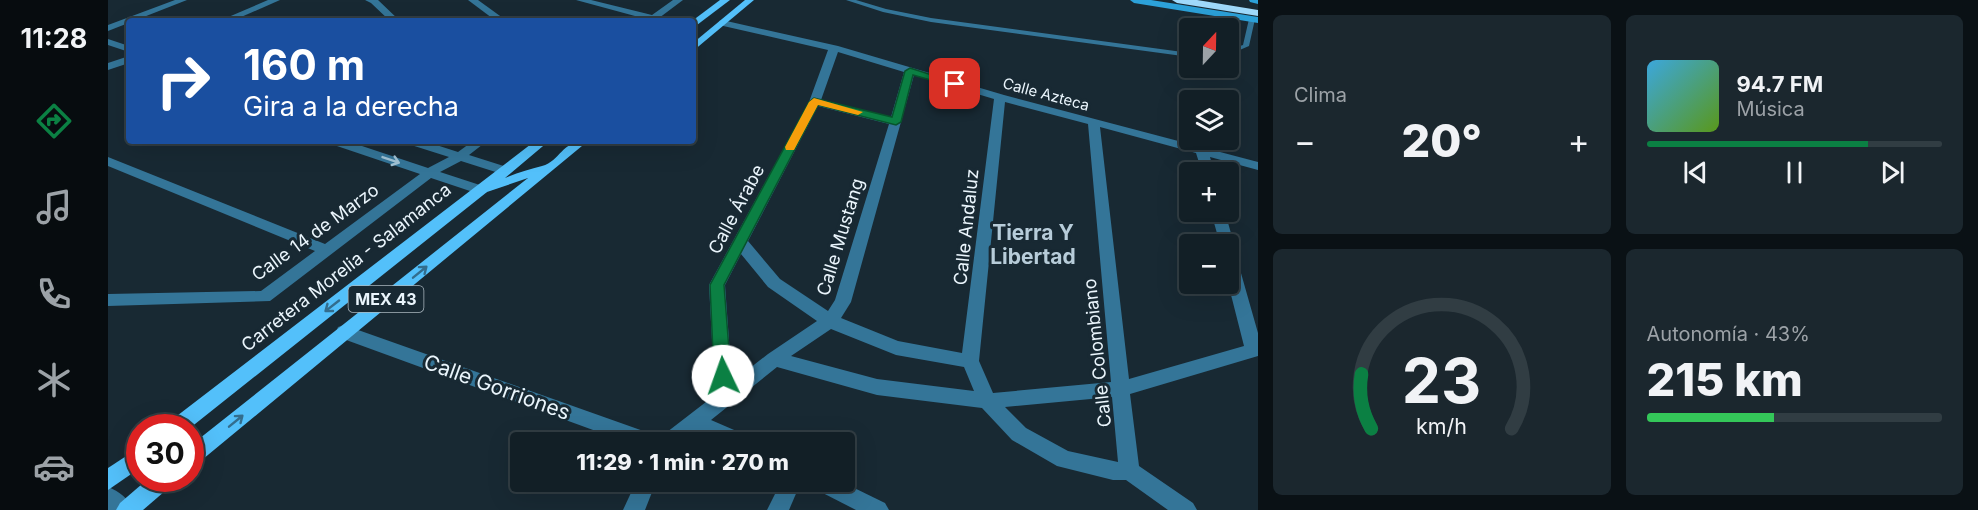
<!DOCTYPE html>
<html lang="es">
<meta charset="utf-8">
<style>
body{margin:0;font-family:Inter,sans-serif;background:#1b272e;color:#f1f3f6;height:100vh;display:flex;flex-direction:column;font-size:22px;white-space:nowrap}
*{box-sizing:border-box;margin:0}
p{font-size:20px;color:#9ca2a7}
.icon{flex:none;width:33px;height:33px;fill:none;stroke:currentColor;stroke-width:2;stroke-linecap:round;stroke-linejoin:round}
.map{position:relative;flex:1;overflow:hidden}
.side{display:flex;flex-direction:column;gap:15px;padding:15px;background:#0a1115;width:720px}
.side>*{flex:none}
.hud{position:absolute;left:18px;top:18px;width:570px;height:126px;border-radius:6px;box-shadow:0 6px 24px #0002,0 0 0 2px #313d43;background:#1a4fa0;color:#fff;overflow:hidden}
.needle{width:39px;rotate:22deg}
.buttons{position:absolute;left:1071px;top:18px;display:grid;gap:12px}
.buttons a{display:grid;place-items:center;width:60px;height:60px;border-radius:6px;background:#121f26;box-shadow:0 6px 24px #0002,0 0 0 2px #313d43;font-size:30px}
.speed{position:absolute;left:18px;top:414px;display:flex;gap:12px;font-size:30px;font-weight:700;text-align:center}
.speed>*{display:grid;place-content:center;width:78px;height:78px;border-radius:50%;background:#121f26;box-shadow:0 6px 24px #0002,0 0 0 2px #313d43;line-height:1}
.speed .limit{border:9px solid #d22;background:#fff;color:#111}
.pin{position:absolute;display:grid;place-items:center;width:51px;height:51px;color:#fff;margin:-26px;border-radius:12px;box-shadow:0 3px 9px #0006}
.me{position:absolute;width:66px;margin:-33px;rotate:357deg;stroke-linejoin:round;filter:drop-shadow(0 0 4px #0008)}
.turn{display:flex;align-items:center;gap:21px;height:126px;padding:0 18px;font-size:27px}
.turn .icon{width:78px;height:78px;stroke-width:2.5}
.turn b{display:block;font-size:42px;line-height:51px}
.big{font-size:45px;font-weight:800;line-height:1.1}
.side .tile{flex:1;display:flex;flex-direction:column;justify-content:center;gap:9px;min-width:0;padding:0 21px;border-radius:9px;background:#1b272e}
.side .dial{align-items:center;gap:0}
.dial svg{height:156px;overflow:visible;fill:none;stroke:#313d43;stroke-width:7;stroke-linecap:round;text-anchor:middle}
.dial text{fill:#f1f3f6;stroke:none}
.song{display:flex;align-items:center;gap:18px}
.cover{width:72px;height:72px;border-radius:9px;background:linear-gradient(135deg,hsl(200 70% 55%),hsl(90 70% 35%))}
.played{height:6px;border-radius:3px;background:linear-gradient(90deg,#0b8043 75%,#313d43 75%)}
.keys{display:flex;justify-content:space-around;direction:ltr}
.heat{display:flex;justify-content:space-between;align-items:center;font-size:33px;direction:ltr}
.charge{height:9px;border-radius:4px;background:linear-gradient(90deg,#34c759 43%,#313d43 0)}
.side .tiles{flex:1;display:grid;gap:15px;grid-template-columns:repeat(2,1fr)}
.trip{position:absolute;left:402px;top:432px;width:345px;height:60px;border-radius:6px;background:#121f26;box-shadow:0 6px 24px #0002,0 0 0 2px #313d43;font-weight:800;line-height:60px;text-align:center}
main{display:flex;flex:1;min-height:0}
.tab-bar{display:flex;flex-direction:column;width:108px;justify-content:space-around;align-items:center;background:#070c0f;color:#9ca2a7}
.tab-bar .icon{width:42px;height:42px}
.tab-bar .on{color:#0b8043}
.tab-bar b{font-size:27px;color:#f1f3f6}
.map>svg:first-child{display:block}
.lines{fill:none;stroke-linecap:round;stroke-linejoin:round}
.lane{fill:#347598;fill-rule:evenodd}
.street{fill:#347598;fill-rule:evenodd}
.secondary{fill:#2ca1d9;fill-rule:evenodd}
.primary{fill:#53c0fa;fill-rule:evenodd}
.highway{fill:#9fd9fb;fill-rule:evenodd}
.oneway{stroke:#a1c2d4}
.oneway2{stroke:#336d8d}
.route{fill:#0b8043;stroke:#07532c;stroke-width:1.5}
.slow{fill:#f59e0b}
.labels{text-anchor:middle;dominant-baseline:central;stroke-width:6;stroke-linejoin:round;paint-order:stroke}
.far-street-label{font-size:15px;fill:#eaf5fc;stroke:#182933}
.shield{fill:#182933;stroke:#abb8c0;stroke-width:1.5}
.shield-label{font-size:16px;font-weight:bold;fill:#eaf5fc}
.street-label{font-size:18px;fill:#eaf5fc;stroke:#182933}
.quarter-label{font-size:21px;font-weight:bold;fill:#b7ccd9;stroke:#182933}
.near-street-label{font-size:21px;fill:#eaf5fc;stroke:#182933}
</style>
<main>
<nav class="tab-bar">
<b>11:28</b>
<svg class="icon on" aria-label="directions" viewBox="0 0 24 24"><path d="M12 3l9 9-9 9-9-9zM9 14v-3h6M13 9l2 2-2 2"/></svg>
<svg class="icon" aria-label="music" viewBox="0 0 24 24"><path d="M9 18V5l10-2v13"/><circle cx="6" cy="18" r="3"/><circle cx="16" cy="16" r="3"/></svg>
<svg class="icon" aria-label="phone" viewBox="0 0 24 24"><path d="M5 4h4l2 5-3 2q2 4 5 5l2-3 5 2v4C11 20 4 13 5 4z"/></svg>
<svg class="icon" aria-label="climate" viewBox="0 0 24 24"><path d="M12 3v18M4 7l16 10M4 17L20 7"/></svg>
<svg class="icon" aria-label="car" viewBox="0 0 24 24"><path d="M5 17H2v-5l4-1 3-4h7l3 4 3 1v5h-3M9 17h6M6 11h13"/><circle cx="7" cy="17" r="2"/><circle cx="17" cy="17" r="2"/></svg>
</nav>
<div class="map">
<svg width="1150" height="510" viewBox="0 0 1150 510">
<rect width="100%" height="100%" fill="#182933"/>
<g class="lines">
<g class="lane">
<polygon points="738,0 748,0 778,9 823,18 1082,53 1082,57 823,22 775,12"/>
<polygon points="1144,17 1147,19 1141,46 1120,55 1120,50 1135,45 1141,19"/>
</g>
<g class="street">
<polygon points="67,0 79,0 0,31 0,25"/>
<polygon points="160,0 172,0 124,21 111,21"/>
<polygon points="257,0 270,0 292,21 282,21 263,3"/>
<polygon points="360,0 370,0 399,21 388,21"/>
<polygon points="468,0 483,0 544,15 565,0 575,0 547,21 536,21 538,19"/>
<path d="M614 20 730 46 896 95 1150 162V170L1102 157 1106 172H1094L1088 153 992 127 1021 379 1136 346 1120 283V244H1112L1103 212H1117L1126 244 1123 248 1127 252 1150 333V356L1022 394 1031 466 1085 503 1089 510H1060L1018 480H1005L949 466 904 440 874 408 769 395 669 367 603 420 640 436 643 442H613L589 432 573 442H518L230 337 228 332 230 327 236 325 541 433 548 436 550 439 607 395 601 285 701 102 720 50 611 25V21ZM730 52 796 72 783 117 713 100ZM806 75 886 99 854 353 790 341 733 318 743 302ZM897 102 980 124 1003 382 885 393 871 361ZM710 106 781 124 727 300 720 311 672 279 640 241ZM633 254 660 287 709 321 660 354 624 382 617 285ZM723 329 788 355 856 367 866 391 769 379 683 356ZM1004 397 1010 462 960 451 918 428 897 407Z"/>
<polygon points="0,39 21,46 21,52 0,45"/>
<polygon points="21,56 21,63 0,70 0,63"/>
<polygon points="221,141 239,141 320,168 341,157 300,144 298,141 316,141 350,152 365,141 379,141 361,155 402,168 403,171 397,175 353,161 332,172 378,187 380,190 378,193 368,193 323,178 162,301 0,306 0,294 153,291 207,251 0,166 0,157 217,244 312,174 223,144"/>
<polygon points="528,482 548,482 537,510 515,510"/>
<polygon points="673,482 693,482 681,510 659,510"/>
<polygon points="704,482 734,482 777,503 781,510 748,510 707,489"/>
<path d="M0 487C11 491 21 499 26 510H0Z"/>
</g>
<g class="secondary">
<polygon points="1022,0 1043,0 1150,17 1150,23 1026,3"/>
<polygon points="1141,0 1150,0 1150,4 1142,2"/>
</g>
<g class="primary">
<polygon points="612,0 622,0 585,28 584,21"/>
<polygon points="637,0 646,0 585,51 585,43"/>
<path d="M427 141H441L397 178C409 173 422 169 434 166 453 161 452 141 480 141L89 464 82 467V446L420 178 379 192 82 428H59L61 422Z"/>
<polygon points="32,447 32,468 0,490 0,468"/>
<polygon points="41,478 67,478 64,485 35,510 8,510 12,503"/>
</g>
<polygon class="highway" points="1064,0 1089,0 1150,10 1150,16 1069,3"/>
</g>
<defs><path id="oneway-shaft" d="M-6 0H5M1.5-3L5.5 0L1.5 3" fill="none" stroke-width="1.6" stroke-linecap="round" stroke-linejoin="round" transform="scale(1.5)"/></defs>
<use class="oneway" href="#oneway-shaft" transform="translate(283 160) rotate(19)"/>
<g class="oneway2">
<use href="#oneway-shaft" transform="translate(312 272) rotate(-39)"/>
<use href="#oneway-shaft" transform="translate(224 306) rotate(142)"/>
<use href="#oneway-shaft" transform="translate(128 421) rotate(-39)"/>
</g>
<polygon class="route" points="802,68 852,84 847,87 805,75 793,122 788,125 710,105 616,285 623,376 620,381 615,383 609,381 606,376 602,285 701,102 706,98 784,117 797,71"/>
<polygon class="slow" points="706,98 755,112 750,115 710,105 686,150 678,150 677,147 701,102"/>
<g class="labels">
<g class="far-street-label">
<text transform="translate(938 94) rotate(15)">Calle Azteca</text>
</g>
<rect class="shield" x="240.5" y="286" width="75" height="26" rx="4.5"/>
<g class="shield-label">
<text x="278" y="299">MEX 43</text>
</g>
<g class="street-label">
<text transform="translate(628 209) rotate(-62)">Calle Árabe</text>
<text transform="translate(858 227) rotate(-84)">Calle Andaluz</text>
<text transform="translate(207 232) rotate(-36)">Calle 14 de Marzo</text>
<text transform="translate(732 237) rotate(-73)">Calle Mustang</text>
<text transform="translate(238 267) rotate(-38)">Carretera Morelia - Salamanca</text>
<text transform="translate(989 353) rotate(-96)">Calle Colombiano</text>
</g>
<g class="quarter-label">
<text x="925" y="232">Tierra Y<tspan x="925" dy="24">Libertad</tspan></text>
</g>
<g class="near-street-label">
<text transform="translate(389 387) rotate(20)">Calle Gorriones</text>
</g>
</g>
</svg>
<div class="buttons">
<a><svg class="needle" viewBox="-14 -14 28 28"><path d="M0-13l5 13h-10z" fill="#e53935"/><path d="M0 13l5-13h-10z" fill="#9ca2a7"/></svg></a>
<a><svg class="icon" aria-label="layers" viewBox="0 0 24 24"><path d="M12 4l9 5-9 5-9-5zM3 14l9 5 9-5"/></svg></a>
<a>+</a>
<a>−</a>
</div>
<div class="speed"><div class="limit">30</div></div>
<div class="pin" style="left:847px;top:84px;background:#d93025"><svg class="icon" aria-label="arrive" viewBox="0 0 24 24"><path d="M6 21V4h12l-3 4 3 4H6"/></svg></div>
<svg class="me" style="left:615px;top:376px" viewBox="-20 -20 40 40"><circle r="19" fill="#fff"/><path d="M0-13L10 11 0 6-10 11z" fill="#0b8043"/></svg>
<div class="trip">11:29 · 1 min · 270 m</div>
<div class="hud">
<div class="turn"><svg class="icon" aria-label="right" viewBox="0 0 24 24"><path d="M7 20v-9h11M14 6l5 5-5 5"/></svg><div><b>160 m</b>Gira a la derecha</div></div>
</div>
</div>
<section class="side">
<div class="tiles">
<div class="tile"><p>Clima</p>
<div class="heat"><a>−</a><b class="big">20°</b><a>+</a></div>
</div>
<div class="tile">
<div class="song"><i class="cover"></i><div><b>94.7 FM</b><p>Música</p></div></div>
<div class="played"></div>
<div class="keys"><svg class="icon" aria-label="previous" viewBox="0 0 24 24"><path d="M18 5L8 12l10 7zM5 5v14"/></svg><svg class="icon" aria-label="pause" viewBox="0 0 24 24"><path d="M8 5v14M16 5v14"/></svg><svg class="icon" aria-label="next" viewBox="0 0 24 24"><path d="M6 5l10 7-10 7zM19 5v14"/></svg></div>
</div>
<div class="tile dial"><svg viewBox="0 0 100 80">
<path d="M14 69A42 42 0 1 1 86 69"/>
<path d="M14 69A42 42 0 0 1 9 41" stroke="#0b8043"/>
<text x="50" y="56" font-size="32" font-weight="700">23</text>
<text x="50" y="72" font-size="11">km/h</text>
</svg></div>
<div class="tile"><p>Autonomía · 43%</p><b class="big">215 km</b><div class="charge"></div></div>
</div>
</section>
</main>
